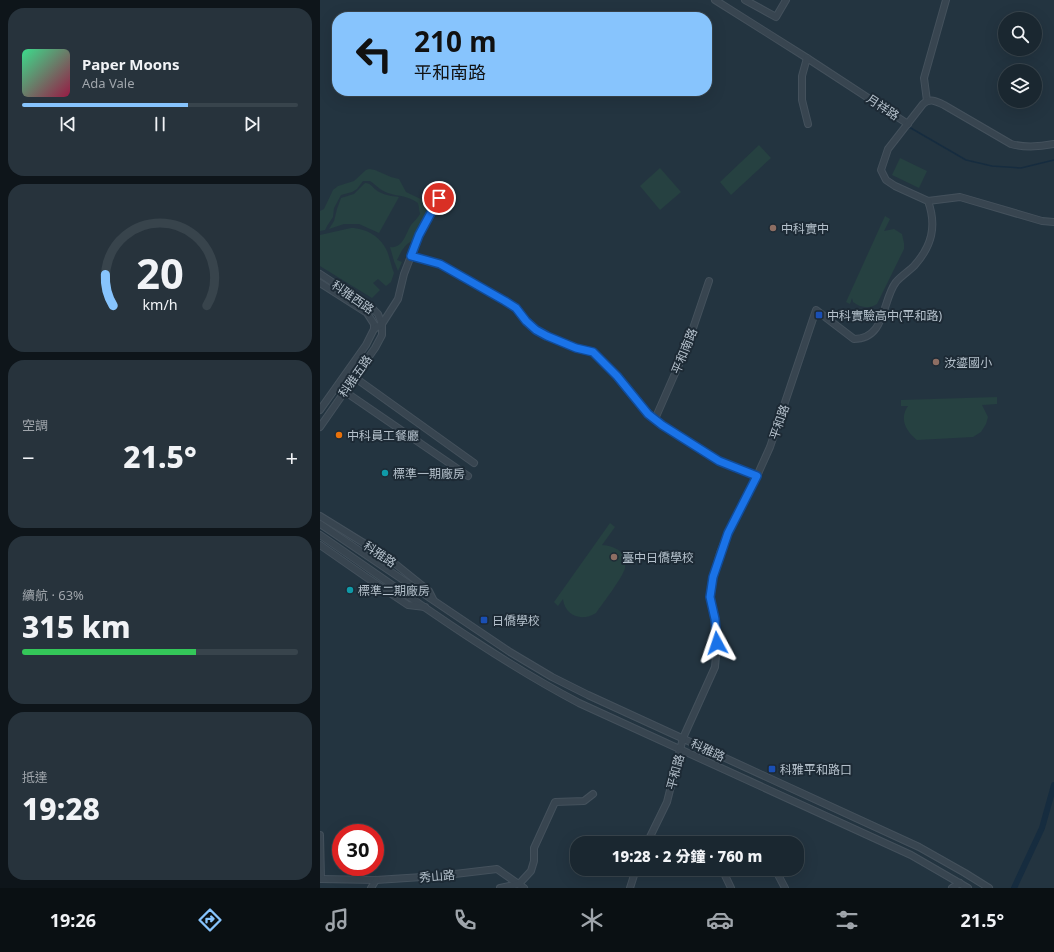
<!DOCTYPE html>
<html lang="zh-TW">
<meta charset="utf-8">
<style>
body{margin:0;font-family:"Noto Sans","Noto Sans TC",sans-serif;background:#27333c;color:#f1f3f6;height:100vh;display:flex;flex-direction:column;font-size:15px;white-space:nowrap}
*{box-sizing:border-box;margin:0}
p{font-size:13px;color:#9fa5ab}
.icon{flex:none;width:22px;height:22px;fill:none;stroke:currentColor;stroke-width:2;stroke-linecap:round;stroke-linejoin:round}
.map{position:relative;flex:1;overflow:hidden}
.sheet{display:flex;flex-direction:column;gap:8px;padding:8px;background:#0e151a;width:320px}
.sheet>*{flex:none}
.banner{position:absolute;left:12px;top:12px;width:380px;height:84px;border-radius:16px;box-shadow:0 4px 16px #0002,0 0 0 1px #38444c;background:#87c4fd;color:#111;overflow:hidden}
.fabs{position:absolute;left:678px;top:12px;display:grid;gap:8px}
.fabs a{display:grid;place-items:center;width:44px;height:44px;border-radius:50%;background:#1a2730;box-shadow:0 4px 16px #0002,0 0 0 1px #38444c;font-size:20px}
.speed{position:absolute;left:12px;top:824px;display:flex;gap:8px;font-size:20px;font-weight:700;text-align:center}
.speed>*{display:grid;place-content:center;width:52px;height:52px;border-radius:50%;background:#1a2730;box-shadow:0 4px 16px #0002,0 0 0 1px #38444c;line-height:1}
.speed .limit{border:6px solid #d22;background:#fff;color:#111}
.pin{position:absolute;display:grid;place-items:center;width:34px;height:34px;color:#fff;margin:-17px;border:2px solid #fff;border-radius:50%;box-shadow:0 1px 4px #0007}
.me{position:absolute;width:44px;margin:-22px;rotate:355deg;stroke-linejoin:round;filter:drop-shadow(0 0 3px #0008)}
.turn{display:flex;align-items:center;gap:14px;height:84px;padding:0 16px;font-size:18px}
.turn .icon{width:52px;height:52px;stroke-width:2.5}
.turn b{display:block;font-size:28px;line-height:34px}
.big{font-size:30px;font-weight:800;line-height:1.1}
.sheet .card{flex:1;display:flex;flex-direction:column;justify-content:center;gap:6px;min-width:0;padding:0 14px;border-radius:16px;background:#27333c}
.sheet .dial{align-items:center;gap:0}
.dial svg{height:104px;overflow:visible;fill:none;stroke:#38444c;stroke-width:7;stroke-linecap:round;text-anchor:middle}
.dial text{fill:#f1f3f6;stroke:none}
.song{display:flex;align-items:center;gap:12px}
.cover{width:48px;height:48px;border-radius:6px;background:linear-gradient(135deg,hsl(150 70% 55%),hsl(340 70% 35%))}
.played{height:4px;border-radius:2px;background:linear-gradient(90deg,#87c4fd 60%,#38444c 60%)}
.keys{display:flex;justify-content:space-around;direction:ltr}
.heat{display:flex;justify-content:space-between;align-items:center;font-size:22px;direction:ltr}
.charge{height:6px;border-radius:3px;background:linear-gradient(90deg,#34c759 63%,#38444c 0)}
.trip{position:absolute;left:250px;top:836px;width:234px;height:40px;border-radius:16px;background:#1a2730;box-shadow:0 4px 16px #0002,0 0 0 1px #38444c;font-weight:800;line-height:40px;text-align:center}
.tabs{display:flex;height:64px;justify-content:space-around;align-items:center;background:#0a1013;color:#9fa5ab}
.tabs .icon{width:28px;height:28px}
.tabs .on{color:#87c4fd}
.tabs b{font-size:18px;color:#f1f3f6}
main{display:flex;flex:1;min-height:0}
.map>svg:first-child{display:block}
.green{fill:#264141}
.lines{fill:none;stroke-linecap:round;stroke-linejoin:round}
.stream{stroke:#162c3f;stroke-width:1.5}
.canal{stroke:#162c3f;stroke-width:6}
.minor-casing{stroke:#44515c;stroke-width:8}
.minor{stroke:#384550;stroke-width:6}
.route-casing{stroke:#114b97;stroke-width:10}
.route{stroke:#1a73e8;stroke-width:7}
.education-dot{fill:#8d6e63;stroke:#1d2a35;stroke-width:1.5}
.transit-dot{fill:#1a4fb4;stroke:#1d2a35;stroke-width:1.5}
.food-dot{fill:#e8710a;stroke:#1d2a35;stroke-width:1.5}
.culture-dot{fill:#0f9aa8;stroke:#1d2a35;stroke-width:1.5}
.labels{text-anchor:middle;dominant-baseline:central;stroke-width:4;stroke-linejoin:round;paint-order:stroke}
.street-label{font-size:12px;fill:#b4c0cb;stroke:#1d2a35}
.poi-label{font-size:12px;fill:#b4c0cb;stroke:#1d2a35;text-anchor:start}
</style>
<main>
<section class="sheet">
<div class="card">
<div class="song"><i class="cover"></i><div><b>Paper Moons</b><p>Ada Vale</p></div></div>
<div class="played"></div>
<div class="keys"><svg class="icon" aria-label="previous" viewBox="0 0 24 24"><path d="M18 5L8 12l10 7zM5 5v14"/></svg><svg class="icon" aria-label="pause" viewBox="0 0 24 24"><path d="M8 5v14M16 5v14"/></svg><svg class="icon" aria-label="next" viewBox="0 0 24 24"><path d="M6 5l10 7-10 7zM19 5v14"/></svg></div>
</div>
<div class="card dial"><svg viewBox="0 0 100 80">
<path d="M14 69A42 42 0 1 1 86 69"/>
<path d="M14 69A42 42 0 0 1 8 45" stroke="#87c4fd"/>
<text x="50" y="56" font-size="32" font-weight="700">20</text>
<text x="50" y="72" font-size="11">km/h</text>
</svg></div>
<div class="card"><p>空調</p>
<div class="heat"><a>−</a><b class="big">21.5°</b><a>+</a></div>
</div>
<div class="card"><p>續航 · 63%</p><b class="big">315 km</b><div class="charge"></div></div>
<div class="card"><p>抵達</p><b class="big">19:28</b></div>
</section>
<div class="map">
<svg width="734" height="888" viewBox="0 0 734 888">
<rect width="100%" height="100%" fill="#233440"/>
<g class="green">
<polygon points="439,145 451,158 411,195 400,182"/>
<polygon points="580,158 607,171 599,188 572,175"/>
<polygon points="340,168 361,192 340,210 320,186"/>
<path d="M49 169 55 170 71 177 79 179 86 192 111 204 92 241C84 245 81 252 77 260L82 262 78 271 74 261 70 247C83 249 86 233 91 225 94 221 98 218 100 214L98 203C87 195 80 197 68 193 61 191 56 185 50 181H43L37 189 32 192 21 195 14 208 13 217 7 226 5 230 0 231V211L4 209 13 190 18 186 34 181 46 170Z"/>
<path d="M45 183C51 183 52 187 56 190 63 195 71 196 79 197L59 233 39 224H24L9 229 14 221 17 209 21 198 34 194Z"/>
<path d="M565 216 570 219 564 231 574 229 582 234 584 243V249L557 304C549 309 541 308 533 302L532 298 530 304 526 302Z"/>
<path d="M31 228C46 228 61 237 67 251 70 258 71 266 74 273L71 282 66 286 58 279 53 283 60 290 52 298 0 266V235Z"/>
<path d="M677 397V404L662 405 668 417 666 424 661 432 653 437 597 440C586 431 579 419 588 406H581V400Z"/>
<path d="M290 523 295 527 282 545C294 546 309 552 305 568 303 577 283 603 276 613 262 622 245 616 243 599L238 606 234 602Z"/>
</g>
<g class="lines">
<polyline class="stream" points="589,127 646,160 672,166 701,168 734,160"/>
<polyline class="canal" points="694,888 722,828 734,785"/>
<g class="minor-casing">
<g id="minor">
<polyline points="395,0 487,58 588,124"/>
<polyline points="425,0 456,17 466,0"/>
<polyline points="487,58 482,76 482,100 488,124"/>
<polyline points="607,101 604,78 626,0"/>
<polyline points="608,201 640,197 722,221 734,222"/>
<polyline points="91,256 120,264 185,301 196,308 206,321 216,330 227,336 256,348 273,352 297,376 328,414 342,425 399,461 437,476"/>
<polyline points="0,274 53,309 58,314 62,324 62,335 55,348 0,427"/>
<polyline points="0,283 47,313 54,324 54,329"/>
<polyline points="34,377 154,463"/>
<polyline points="24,391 148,476"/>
<polyline points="0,410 46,345 54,329 62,324 78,299 84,274 99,235 119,198"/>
<polyline points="335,419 367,346 389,281"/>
<polyline points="0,516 68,558 109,591 113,599"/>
<polyline points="0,524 190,652 232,677 268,695 599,847 645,873 669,888"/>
<path d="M0 535C85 593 168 655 259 703L591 855 648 888"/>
<polyline points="0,545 46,577 88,605 105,607"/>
<polyline points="0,835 1,879"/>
<path d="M327 843 347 802 363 738 395 667 397 643 395 619 390 597 393 577 400 553 408 533 437 476 450 447 496 310 534 339C566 339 562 300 576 282 581 276 589 271 594 266 612 246 617 226 608 201L575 186 566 180 561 170 568 149 603 104C610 98 616 101 624 105L691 144C705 148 719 147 734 144"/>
<polyline points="402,869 411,888"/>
<polyline points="455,869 465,888"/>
<polyline points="0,879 56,880 118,876 177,869 204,888"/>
<polyline points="51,888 56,880"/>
<polyline points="180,888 199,884 211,871 214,861 214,848 235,802 264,801 273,794"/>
<polyline points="310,888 316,869"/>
<polyline points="632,888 640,883"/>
</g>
</g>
<use href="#minor" class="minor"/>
</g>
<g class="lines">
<g class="route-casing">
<polyline id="route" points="119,198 99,235 91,256 120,264 185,301 196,308 206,321 216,330 227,336 256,348 273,352 297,376 328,414 342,425 399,461 437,476 408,533 393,577 390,597 395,619 397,643"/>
</g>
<use href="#route" class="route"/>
</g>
<g class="education-dot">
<circle cx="453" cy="228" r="4"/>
<circle cx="616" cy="362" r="4"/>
<circle cx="294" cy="557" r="4"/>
</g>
<g class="transit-dot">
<rect x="495" y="311" width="8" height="8" rx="2"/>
<rect x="160" y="616" width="8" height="8" rx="2"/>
<rect x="448" y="765" width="8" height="8" rx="2"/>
</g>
<circle class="food-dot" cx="19" cy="435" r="4"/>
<g class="culture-dot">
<circle cx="65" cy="473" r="4"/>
<circle cx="30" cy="590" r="4"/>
</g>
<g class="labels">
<g class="street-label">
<text transform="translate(563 107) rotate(33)">月祥路</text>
<text transform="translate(33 297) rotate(35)">科雅西路</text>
<text transform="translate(364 351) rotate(-68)">平和南路</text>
<text transform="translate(35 376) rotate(-55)">科雅五路</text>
<text transform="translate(459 422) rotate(-71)">平和路</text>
<text transform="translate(60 554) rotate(34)">科雅路</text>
<text transform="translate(388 750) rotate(25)">科雅路</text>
<text transform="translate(355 772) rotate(-75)">平和路</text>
<text transform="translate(117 876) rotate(-5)">秀山路</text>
</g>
<g class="poi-label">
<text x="461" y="228">中科實中</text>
<text x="507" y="315">中科實驗高中(平和路)</text>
<text x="624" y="362">汝鎏國小</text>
<text x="27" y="435">中科員工餐廳</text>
<text x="73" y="473">標準一期廠房</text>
<text x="302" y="557">臺中日僑學校</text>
<text x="38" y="590">標準二期廠房</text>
<text x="172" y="620">日僑學校</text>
<text x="460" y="769">科雅平和路口</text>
</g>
</g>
</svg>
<div class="fabs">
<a><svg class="icon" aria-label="search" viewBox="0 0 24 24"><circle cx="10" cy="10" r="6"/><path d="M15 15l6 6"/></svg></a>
<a><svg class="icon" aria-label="layers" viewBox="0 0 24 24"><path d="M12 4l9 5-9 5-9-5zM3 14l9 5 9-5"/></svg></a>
</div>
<div class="speed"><div class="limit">30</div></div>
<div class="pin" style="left:119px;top:198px;background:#d93025"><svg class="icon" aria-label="arrive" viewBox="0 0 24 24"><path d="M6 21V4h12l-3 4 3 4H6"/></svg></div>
<svg class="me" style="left:397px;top:643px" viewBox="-20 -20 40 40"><path d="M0-17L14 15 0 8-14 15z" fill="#1a73e8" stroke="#fff" stroke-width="4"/></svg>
<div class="trip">19:28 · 2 分鐘 · 760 m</div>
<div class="banner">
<div class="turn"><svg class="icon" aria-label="left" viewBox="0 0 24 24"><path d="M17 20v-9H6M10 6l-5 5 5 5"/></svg><div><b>210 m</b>平和南路</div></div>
</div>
</div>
</main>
<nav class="tabs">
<b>19:26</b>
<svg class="icon on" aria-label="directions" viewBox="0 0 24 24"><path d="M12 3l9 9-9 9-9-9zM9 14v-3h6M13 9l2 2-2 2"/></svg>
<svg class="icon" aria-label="music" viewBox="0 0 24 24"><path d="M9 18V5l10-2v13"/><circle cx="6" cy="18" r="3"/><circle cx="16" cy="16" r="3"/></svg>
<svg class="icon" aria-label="phone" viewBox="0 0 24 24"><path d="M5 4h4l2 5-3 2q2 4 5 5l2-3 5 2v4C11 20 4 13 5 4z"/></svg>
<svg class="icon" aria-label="climate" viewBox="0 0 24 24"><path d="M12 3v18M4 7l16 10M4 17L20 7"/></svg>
<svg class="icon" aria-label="car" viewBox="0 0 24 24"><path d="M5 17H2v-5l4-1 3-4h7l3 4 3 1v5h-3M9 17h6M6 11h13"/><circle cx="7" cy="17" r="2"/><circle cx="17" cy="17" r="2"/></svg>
<svg class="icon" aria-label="filters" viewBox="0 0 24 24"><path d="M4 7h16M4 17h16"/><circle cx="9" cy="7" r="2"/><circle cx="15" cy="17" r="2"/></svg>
<b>21.5°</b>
</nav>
